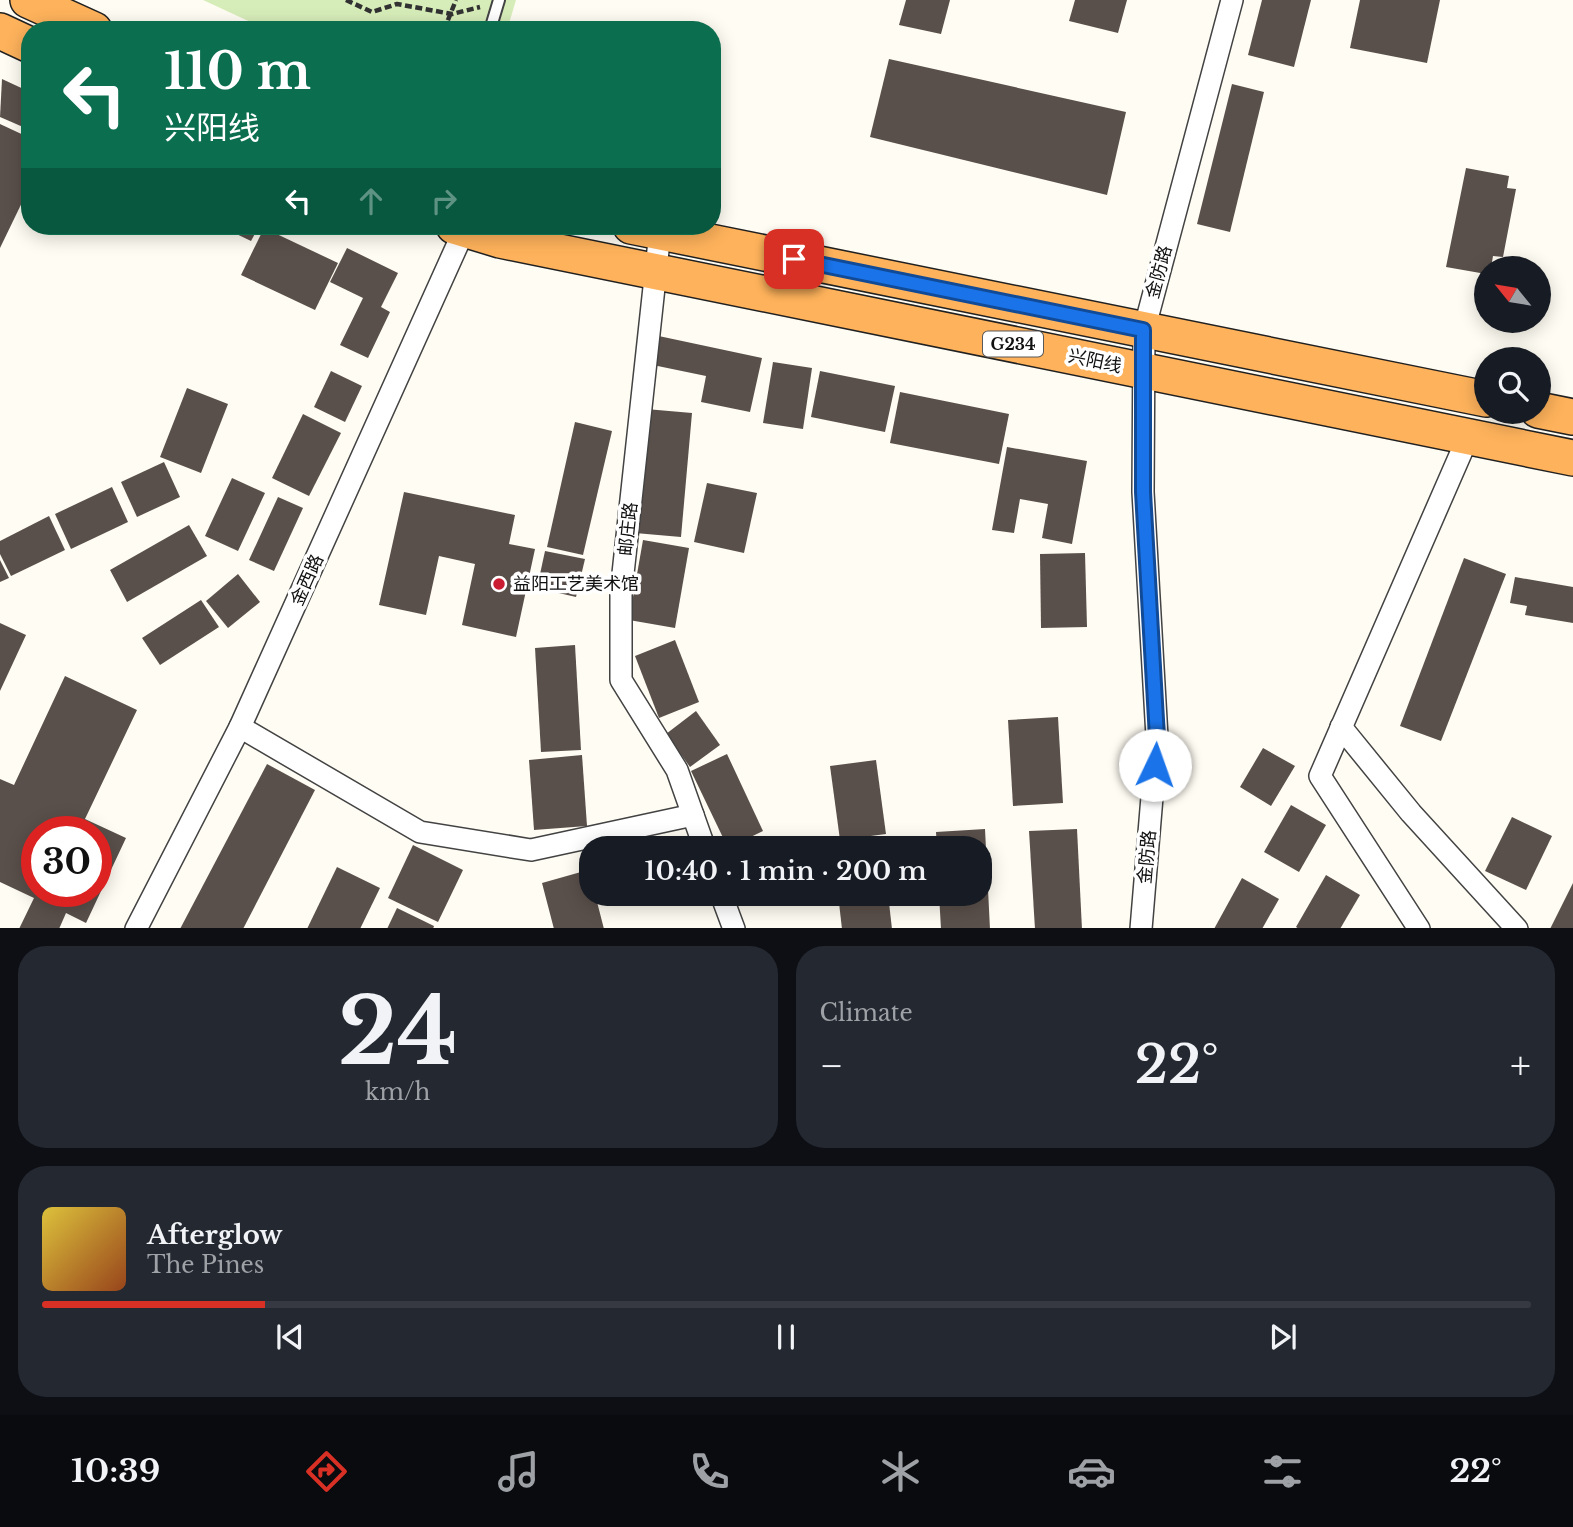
<!DOCTYPE html>
<meta charset="utf-8">
<style>
body{margin:0;font-family:"Libre Baskerville","Noto Sans SC",serif;background:#242831;color:#f1f3f6;height:100vh;display:flex;flex-direction:column;font-size:26px;white-space:nowrap}
*{box-sizing:border-box;margin:0}
p{font-size:23px;color:#9ea1a6}
.icon{flex:none;width:38px;height:38px;fill:none;stroke:currentColor;stroke-width:2;stroke-linecap:round;stroke-linejoin:round}
.map{position:relative;height:928px;overflow:hidden}
.details{display:flex;flex-direction:column;gap:18px;padding:18px;background:#0d0f14;flex:1}
.details>*{flex:none}
.guide{position:absolute;left:21px;top:21px;width:700px;height:214px;border-radius:28px;box-shadow:0 4px 18px #0003;background:#0b6e4f;color:#fff;overflow:hidden}
.needle{width:46px;rotate:300deg}
.buttons{position:absolute;left:1474px;top:256px;display:grid;gap:14px}
.buttons a{display:grid;place-items:center;width:77px;height:77px;border-radius:50%;background:#171b24;box-shadow:0 4px 18px #0003;font-size:35px}
.speed{position:absolute;left:21px;top:816px;display:flex;gap:14px;font-size:35px;font-weight:700;text-align:center}
.speed>*{display:grid;place-content:center;width:91px;height:91px;border-radius:50%;background:#171b24;box-shadow:0 4px 18px #0003;line-height:1}
.speed .limit{border:10px solid #d22;background:#fff;color:#111}
.pin{position:absolute;display:grid;place-items:center;width:60px;height:60px;color:#fff;margin:-30px;border-radius:14px;box-shadow:0 4px 10px #0006}
.me{position:absolute;width:77px;margin:-38px;rotate:3deg;stroke-linejoin:round;filter:drop-shadow(0 0 5px #0008)}
.turn{display:flex;align-items:center;gap:24px;height:147px;padding:0 28px;font-size:32px}
.turn .icon{width:91px;height:91px;stroke-width:2.5}
.turn b{display:block;font-size:49px;line-height:60px}
.lanes{display:flex;align-items:center;height:66px;padding:0 28px;background:#0003;justify-content:center;gap:35px;direction:ltr}
.lanes .off{opacity:.35}
.big{font-size:52px;font-weight:600;line-height:1.1}
.details .widget{flex:1;display:flex;flex-direction:column;justify-content:center;gap:10px;min-width:0;padding:0 24px;border-radius:28px;background:#242831}
.details .dial{align-items:center;gap:0}
.dial b{font-size:91px;line-height:1}
.song{display:flex;align-items:center;gap:21px}
.cover{width:84px;height:84px;border-radius:10px;background:linear-gradient(135deg,hsl(50 70% 55%),hsl(20 70% 35%))}
.played{height:7px;border-radius:4px;background:linear-gradient(90deg,#d93025 15%,#363941 15%)}
.keys{display:flex;justify-content:space-around;direction:ltr}
.heat{display:flex;justify-content:space-between;align-items:center;font-size:38px;direction:ltr}
.details .tiles{flex:1;display:grid;gap:18px;grid-template-columns:1fr 1fr}
.widget:last-child{grid-column:span 2}
.trip{position:absolute;left:579px;top:836px;width:413px;height:70px;border-radius:28px;background:#171b24;box-shadow:0 4px 18px #0003;font-weight:600;line-height:70px;text-align:center}
.dock{display:flex;height:112px;justify-content:space-around;align-items:center;background:#090b0e;color:#9ea1a6}
.dock .icon{width:49px;height:49px}
.dock .current{color:#d93025}
.dock b{font-size:32px;color:#f1f3f6}
.map>svg:first-child{display:block}
.green{fill:#d7edb9}
.building{fill:#5a504b;fill-rule:evenodd}
.lines{fill:none;stroke-linecap:round;stroke-linejoin:round}
.service-casing{stroke:#434343;stroke-width:14}
.minor-casing{stroke:#434343;stroke-width:24}
.trunk-casing{stroke:#212121;stroke-width:38}
.path{stroke:#323232;stroke-width:4.5;stroke-dasharray:7 3.5;stroke-linecap:butt}
.service{stroke:#fff;stroke-width:10}
.minor{stroke:#fff;stroke-width:21}
.trunk{stroke:#feb25b;stroke-width:35}
.route-casing{stroke:#114b97;stroke-width:18}
.route{stroke:#1a73e8;stroke-width:12}
.poi-dot{fill:#cb1d31;stroke:#fff;stroke-width:2.5}
.labels{text-anchor:middle;dominant-baseline:central;stroke-width:7;stroke-linejoin:round;paint-order:stroke}
.shield{fill:#fff;stroke:#585858;stroke-width:2}
.shield-label{font-size:16px;font-weight:bold;fill:#101010}
.street-label{font-size:18px;fill:#101010;stroke:#fff}
.poi-label{font-size:18px;fill:#101010;stroke:#fff;text-anchor:start}
</style>
<div class="map">
<svg width="1573" height="929" viewBox="0 0 1573 929">
<rect width="100%" height="100%" fill="#fffcf3"/>
<polygon class="green" points="203,0 516,0 507,30 268,30"/>
<g class="building">
<polygon points="906,0 950,0 941,34 899,25"/>
<polygon points="1075,0 1127,0 1118,33 1069,21"/>
<polygon points="1262,0 1311,0 1294,67 1248,55"/>
<polygon points="1360,0 1440,0 1427,63 1350,48"/>
<polygon points="889,59 1126,112 1107,195 870,137"/>
<polygon points="2,79 30,92 30,130 0,117"/>
<polygon points="1232,84 1264,92 1230,232 1197,224"/>
<polygon points="0,124 30,138 30,186 0,248"/>
<polygon points="1466,168 1509,176 1507,188 1516,189 1503,257 1493,256 1491,268 1486,268 1486,274 1446,267"/>
<polygon points="228,226 259,226 251,241 226,229"/>
<polygon points="264,228 338,263 315,310 241,275"/>
<polygon points="347,248 398,273 381,307 390,312 368,358 340,345 363,298 330,282"/>
<polygon points="654,335 762,358 750,412 701,402 706,376 648,364"/>
<polygon points="773,362 812,368 803,429 763,423"/>
<polygon points="331,371 362,386 345,422 314,407"/>
<polygon points="820,371 895,386 885,432 811,417"/>
<polygon points="187,388 228,404 201,473 160,457"/>
<polygon points="900,392 1009,414 999,464 890,443"/>
<polygon points="646,409 692,413 681,537 635,533"/>
<polygon points="303,414 341,433 309,496 272,478"/>
<polygon points="575,422 612,431 583,555 547,547"/>
<polygon points="1007,447 1087,461 1072,544 1042,538 1048,504 1020,499 1014,533 992,530"/>
<polygon points="164,462 180,497 137,517 121,482"/>
<polygon points="232,478 265,493 238,551 205,536"/>
<polygon points="707,483 757,493 744,553 694,542"/>
<polygon points="112,487 128,522 71,549 55,514"/>
<polygon points="404,492 515,515 509,544 535,549 516,637 462,625 475,564 439,556 426,615 379,605"/>
<polygon points="278,497 303,508 274,571 249,560"/>
<polygon points="49,516 65,550 11,576 0,554 0,541"/>
<polygon points="189,525 207,556 127,602 110,570"/>
<polygon points="643,540 689,548 675,628 629,620"/>
<polygon points="545,551 585,559 576,597 537,588"/>
<polygon points="1085,553 1087,627 1041,628 1040,554"/>
<polygon points="1464,558 1506,574 1441,741 1400,726"/>
<polygon points="0,560 9,578 0,582"/>
<polygon points="238,574 260,602 228,628 206,601"/>
<polygon points="1515,577 1573,587 1573,623 1525,615 1527,606 1510,603"/>
<polygon points="201,600 219,627 160,665 142,638"/>
<polygon points="0,623 26,635 0,691"/>
<polygon points="675,640 699,702 659,718 635,656"/>
<polygon points="575,645 581,750 541,752 535,648"/>
<path d="M65 676 137 710 85 819 126 838 86 923 66 913 59 929H19L34 898 0 882V779L14 785ZM37 831H96V891H37Z"/>
<polygon points="696,711 720,745 690,767 666,734"/>
<polygon points="1058,717 1063,803 1013,806 1008,720"/>
<polygon points="1263,748 1295,766 1271,806 1240,787"/>
<polygon points="727,754 763,831 728,848 691,771"/>
<polygon points="582,755 587,826 534,830 529,760"/>
<polygon points="876,760 886,834 840,840 830,766"/>
<polygon points="267,764 315,790 243,929 180,929"/>
<polygon points="1291,805 1326,825 1299,872 1264,852"/>
<polygon points="1512,817 1552,836 1526,890 1485,871"/>
<polygon points="985,829 990,929 941,929 939,894 980,894 980,849 937,849 936,832"/>
<polygon points="1077,829 1082,929 1035,929 1029,831"/>
<polygon points="882,840 883,849 833,849 833,846"/>
<polygon points="413,845 463,870 438,922 388,898"/>
<polygon points="337,867 380,888 360,929 307,929"/>
<polygon points="588,870 592,894 595,894 604,929 554,929 542,883"/>
<polygon points="1326,875 1360,895 1340,929 1299,929 1296,927"/>
<polygon points="1242,878 1279,899 1262,929 1214,929"/>
<polygon points="1573,883 1573,929 1550,929"/>
<polygon points="838,894 888,894 892,929 842,929"/>
<polygon points="397,908 434,926 433,929 387,929"/>
</g>
<g class="lines">
<g class="service-casing">
<polyline id="service" points="490,30 499,0"/>
</g>
<g class="minor-casing">
<g id="minor">
<polyline points="660,232 621,592 621,680 677,770 705,849"/>
<polyline points="240,727 420,832 531,850 693,815"/>
<polyline points="1341,727 1411,813 1517,929"/>
<polyline points="721,894 734,929"/>
<polyline points="136,929 240,727 466,226"/>
<polyline points="1141,929 1157,737 1143,492 1144,330 1232,0"/>
<polyline points="1419,929 1320,776 1468,437"/>
</g>
</g>
<g class="trunk-casing">
<g id="trunk">
<polyline points="28,0 94,30"/>
<polyline points="0,31 30,45"/>
<polyline points="454,226 500,240 1573,458"/>
<polyline points="631,226 1486,399"/>
<polyline points="1538,410 1573,417"/>
</g>
</g>
<g class="path">
<polyline points="346,0 372,12 397,4 452,14 480,7"/>
<polyline points="444,30 456,0"/>
</g>
<use href="#service" class="service"/>
<use href="#minor" class="minor"/>
<use href="#trunk" class="trunk"/>
</g>
<g class="lines">
<g class="route-casing">
<polyline id="route" points="794,259 1143,330 1143,492 1157,737 1155,765"/>
</g>
<use href="#route" class="route"/>
</g>
<circle class="poi-dot" cx="499" cy="584" r="7"/>
<g class="labels">
<rect class="shield" x="983" y="331.5" width="60" height="25" rx="5"/>
<g class="shield-label">
<text x="1013" y="344">G234</text>
</g>
<g class="street-label">
<text transform="translate(1159 272) rotate(-75)">金防路</text>
<text transform="translate(1095 361) rotate(12)">兴阳线</text>
<text transform="translate(628 529) rotate(-84)">邮庄路</text>
<text transform="translate(307 580) rotate(-66)">金西路</text>
<text transform="translate(1147 857) rotate(-85)">金防路</text>
</g>
<g class="poi-label">
<text x="513" y="584">益阳工艺美术馆</text>
</g>
</g>
</svg>
<div class="buttons">
<a><svg class="needle" viewBox="-14 -14 28 28"><path d="M0-13l5 13h-10z" fill="#e53935"/><path d="M0 13l5-13h-10z" fill="#9ea1a6"/></svg></a>
<a><svg class="icon" aria-label="search" viewBox="0 0 24 24"><circle cx="10" cy="10" r="6"/><path d="M15 15l6 6"/></svg></a>
</div>
<div class="speed"><div class="limit">30</div></div>
<div class="pin" style="left:794px;top:259px;background:#d93025"><svg class="icon" aria-label="arrive" viewBox="0 0 24 24"><path d="M6 21V4h12l-3 4 3 4H6"/></svg></div>
<svg class="me" style="left:1155px;top:765px" viewBox="-20 -20 40 40"><circle r="19" fill="#fff"/><path d="M0-13L10 11 0 6-10 11z" fill="#1a73e8"/></svg>
<div class="trip">10:40 · 1 min · 200 m</div>
<div class="guide">
<div class="turn"><svg class="icon" aria-label="left" viewBox="0 0 24 24"><path d="M17 20v-9H6M10 6l-5 5 5 5"/></svg><div><b>110 m</b>兴阳线</div></div>
<div class="lanes"><svg class="icon" aria-label="left" viewBox="0 0 24 24"><path d="M17 20v-9H6M10 6l-5 5 5 5"/></svg><svg class="icon off" aria-label="ahead" viewBox="0 0 24 24"><path d="M12 20V5M6 11l6-6 6 6"/></svg><svg class="icon off" aria-label="right" viewBox="0 0 24 24"><path d="M7 20v-9h11M14 6l5 5-5 5"/></svg></div>
</div>
</div>
<section class="details">
<div class="tiles">
<div class="widget dial"><b>24</b><p>km/h</p></div>
<div class="widget"><p>Climate</p>
<div class="heat"><a>−</a><b class="big">22°</b><a>+</a></div>
</div>
<div class="widget">
<div class="song"><i class="cover"></i><div><b>Afterglow</b><p>The Pines</p></div></div>
<div class="played"></div>
<div class="keys"><svg class="icon" aria-label="previous" viewBox="0 0 24 24"><path d="M18 5L8 12l10 7zM5 5v14"/></svg><svg class="icon" aria-label="pause" viewBox="0 0 24 24"><path d="M8 5v14M16 5v14"/></svg><svg class="icon" aria-label="next" viewBox="0 0 24 24"><path d="M6 5l10 7-10 7zM19 5v14"/></svg></div>
</div>
</div>
</section>
<nav class="dock">
<b>10:39</b>
<svg class="icon current" aria-label="directions" viewBox="0 0 24 24"><path d="M12 3l9 9-9 9-9-9zM9 14v-3h6M13 9l2 2-2 2"/></svg>
<svg class="icon" aria-label="music" viewBox="0 0 24 24"><path d="M9 18V5l10-2v13"/><circle cx="6" cy="18" r="3"/><circle cx="16" cy="16" r="3"/></svg>
<svg class="icon" aria-label="phone" viewBox="0 0 24 24"><path d="M5 4h4l2 5-3 2q2 4 5 5l2-3 5 2v4C11 20 4 13 5 4z"/></svg>
<svg class="icon" aria-label="climate" viewBox="0 0 24 24"><path d="M12 3v18M4 7l16 10M4 17L20 7"/></svg>
<svg class="icon" aria-label="car" viewBox="0 0 24 24"><path d="M5 17H2v-5l4-1 3-4h7l3 4 3 1v5h-3M9 17h6M6 11h13"/><circle cx="7" cy="17" r="2"/><circle cx="17" cy="17" r="2"/></svg>
<svg class="icon" aria-label="filters" viewBox="0 0 24 24"><path d="M4 7h16M4 17h16"/><circle cx="9" cy="7" r="2"/><circle cx="15" cy="17" r="2"/></svg>
<b>22°</b>
</nav>
